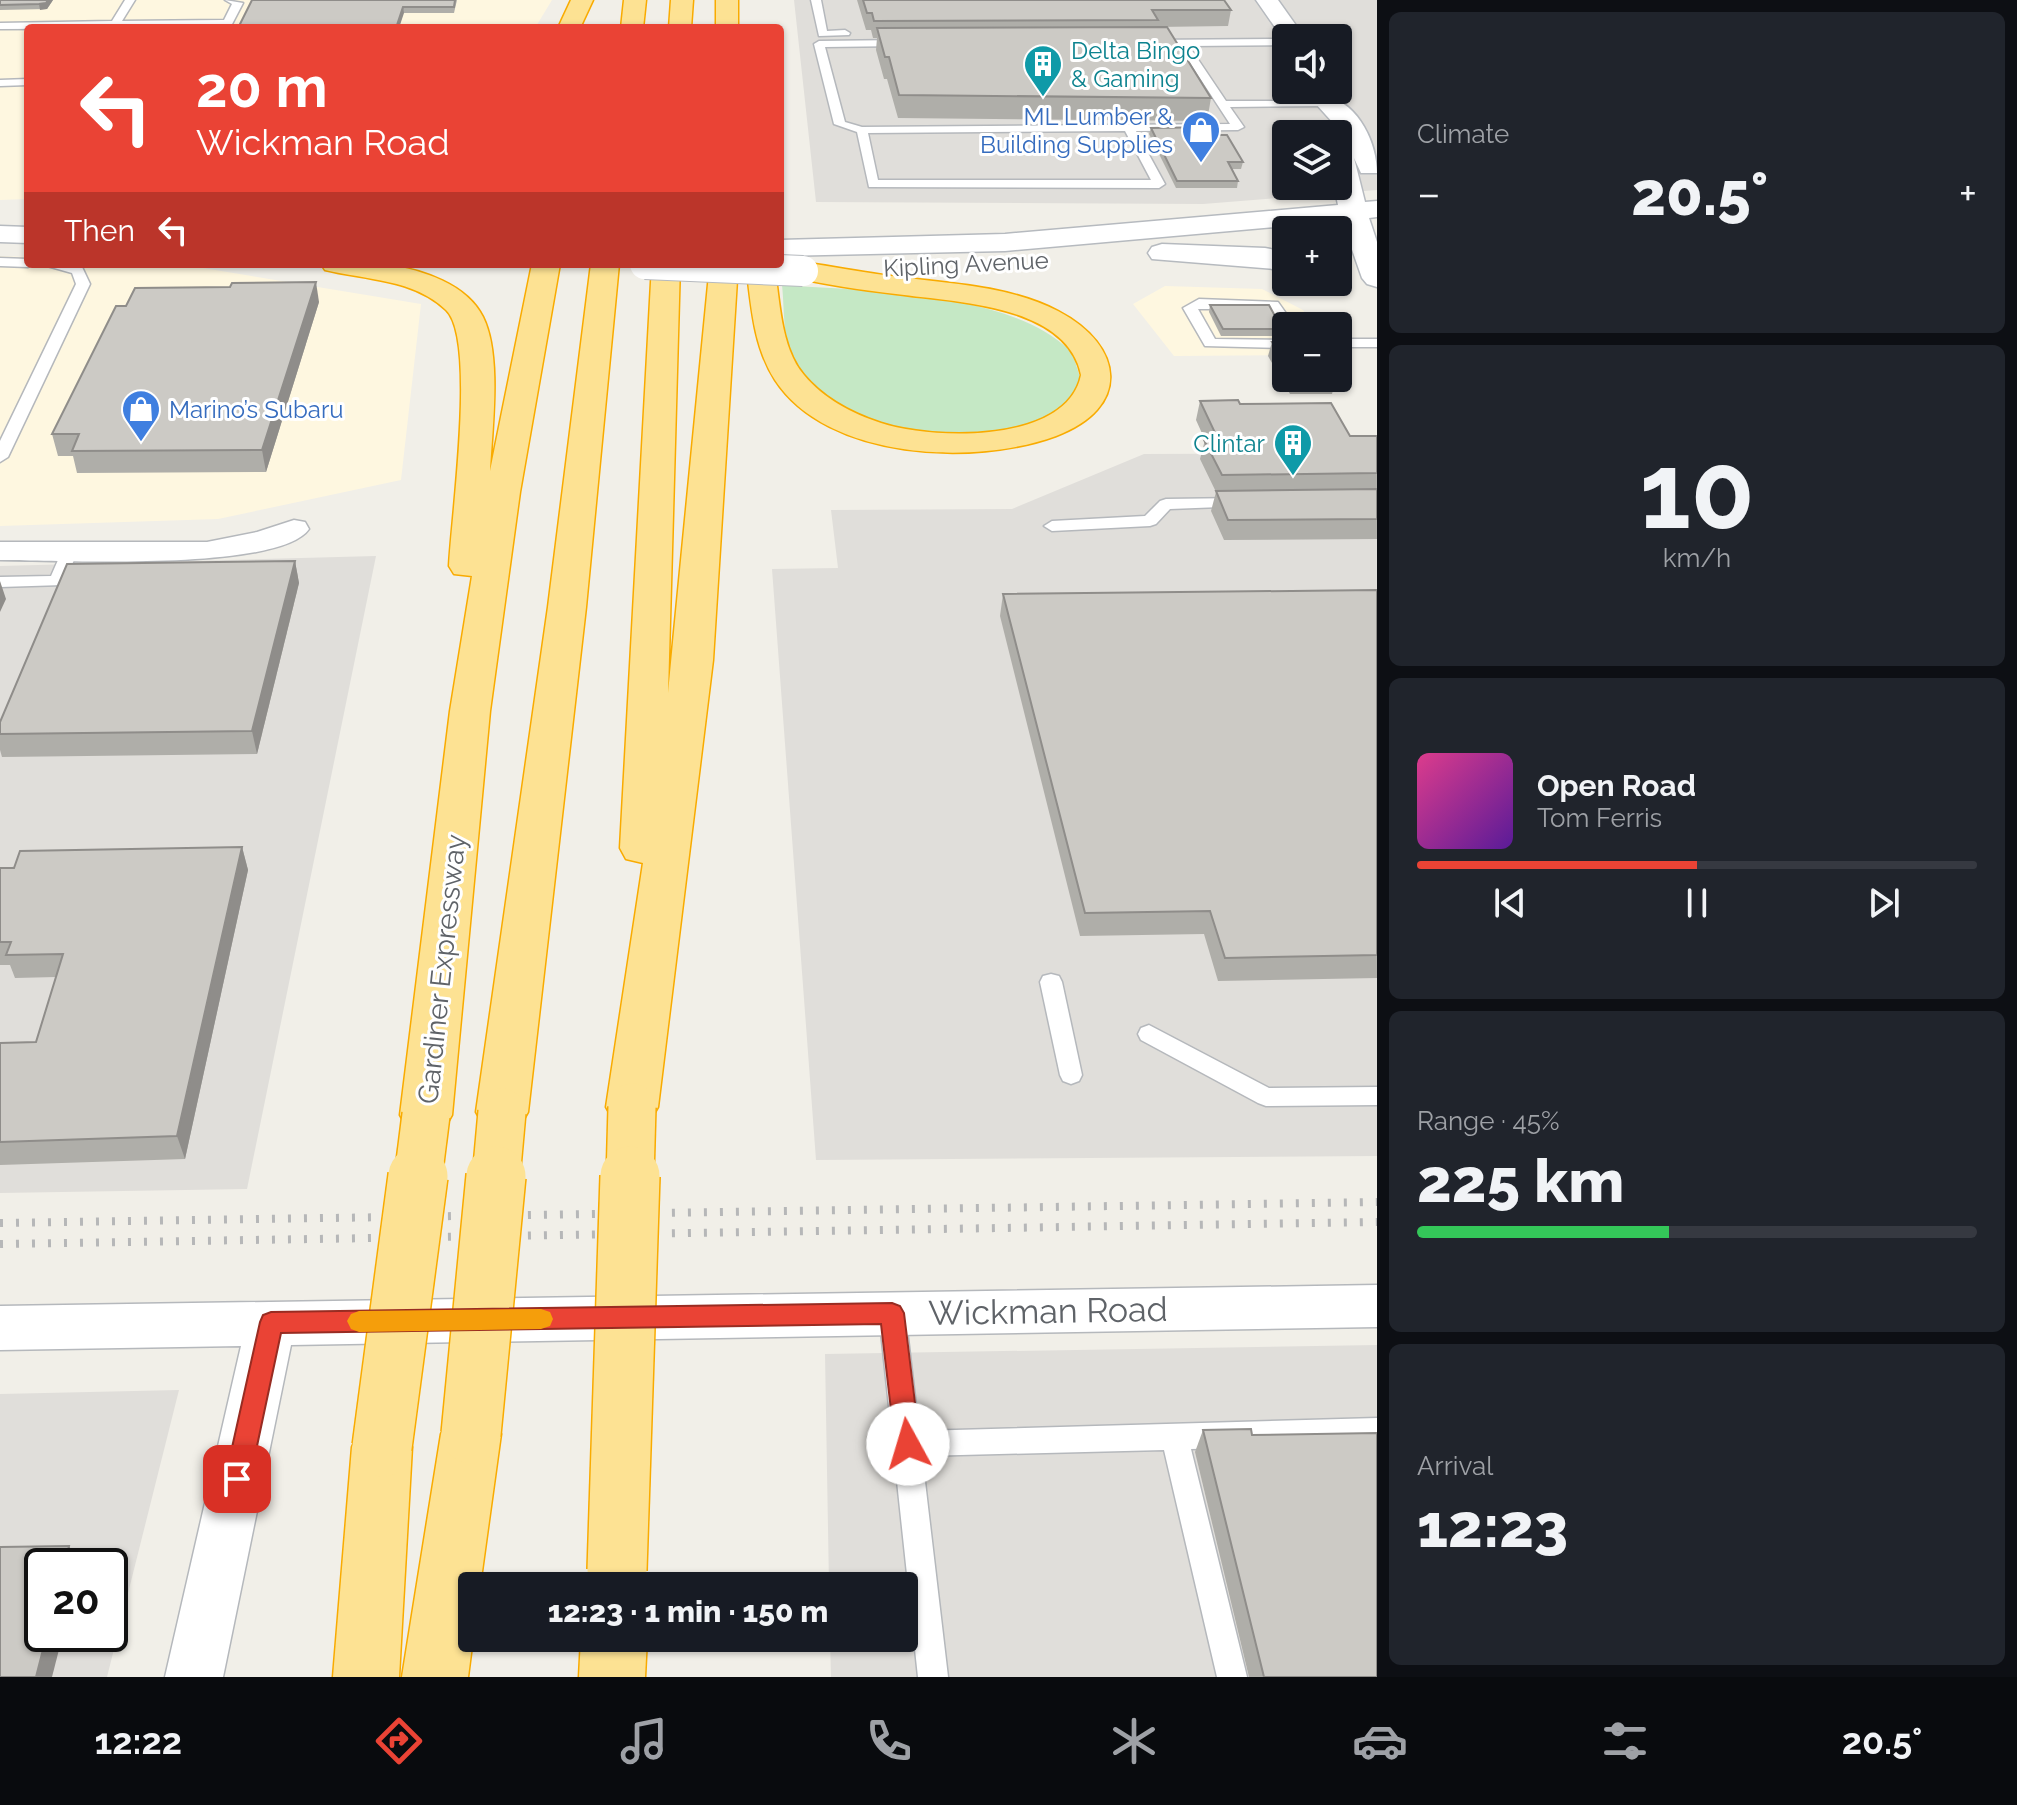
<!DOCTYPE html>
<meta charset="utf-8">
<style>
body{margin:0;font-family:Raleway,sans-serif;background:#20242c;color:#f1f3f6;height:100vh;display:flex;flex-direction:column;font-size:30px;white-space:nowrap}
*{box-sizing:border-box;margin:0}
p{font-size:26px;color:#9ea1a6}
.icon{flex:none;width:44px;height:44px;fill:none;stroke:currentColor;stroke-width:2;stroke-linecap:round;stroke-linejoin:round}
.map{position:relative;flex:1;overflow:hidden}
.panel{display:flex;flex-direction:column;gap:12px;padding:12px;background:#0d0f14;width:640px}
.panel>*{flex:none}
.guide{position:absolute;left:24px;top:24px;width:760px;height:244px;border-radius:8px;box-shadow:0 2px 6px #0004;background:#ea4335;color:#fff;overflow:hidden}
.controls{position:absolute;left:1272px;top:24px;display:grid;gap:16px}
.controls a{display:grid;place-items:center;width:80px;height:80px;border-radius:8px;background:#171b24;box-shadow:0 2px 6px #0004;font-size:40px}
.speed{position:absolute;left:24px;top:1548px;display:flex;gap:16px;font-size:40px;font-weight:700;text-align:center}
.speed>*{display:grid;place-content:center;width:104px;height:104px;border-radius:50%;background:#171b24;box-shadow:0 2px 6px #0004;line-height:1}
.speed .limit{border:4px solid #111;border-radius:12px;background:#fff;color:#111}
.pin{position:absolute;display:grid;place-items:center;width:68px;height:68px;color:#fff;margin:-34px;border-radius:16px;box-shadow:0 4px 12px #0006}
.me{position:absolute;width:88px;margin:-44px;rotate:354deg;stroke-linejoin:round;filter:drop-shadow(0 0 6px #0008)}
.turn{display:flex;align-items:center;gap:28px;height:168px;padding:0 40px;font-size:36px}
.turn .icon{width:104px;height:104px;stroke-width:2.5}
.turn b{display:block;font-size:56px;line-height:68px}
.then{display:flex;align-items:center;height:76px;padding:0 40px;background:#0003;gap:16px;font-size:30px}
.big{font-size:60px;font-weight:800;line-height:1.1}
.panel .widget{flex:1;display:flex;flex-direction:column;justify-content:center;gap:12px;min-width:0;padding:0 28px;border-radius:12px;background:#20242c}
.panel .dial{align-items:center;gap:0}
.dial b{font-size:104px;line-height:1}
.song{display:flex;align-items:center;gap:24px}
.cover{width:96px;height:96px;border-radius:12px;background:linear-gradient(135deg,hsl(330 70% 55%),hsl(270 70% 35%))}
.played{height:8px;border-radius:4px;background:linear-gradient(90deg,#ea4335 50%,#363941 50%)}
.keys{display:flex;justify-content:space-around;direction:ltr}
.heat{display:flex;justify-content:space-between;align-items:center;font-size:44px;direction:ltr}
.charge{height:12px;border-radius:6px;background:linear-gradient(90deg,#34c759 45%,#363941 0)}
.trip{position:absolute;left:458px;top:1572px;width:460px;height:80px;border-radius:8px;background:#171b24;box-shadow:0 2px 6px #0004;font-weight:800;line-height:80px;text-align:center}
.menu{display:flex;height:128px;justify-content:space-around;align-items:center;background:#090b0e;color:#9ea1a6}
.menu .icon{width:56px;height:56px}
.menu .selected{color:#ea4335}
.menu b{font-size:36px;color:#f1f3f6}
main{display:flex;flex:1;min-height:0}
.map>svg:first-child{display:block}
.commercial{fill:#fef7e0}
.industrial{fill:#e0deda;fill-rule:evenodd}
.green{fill:#c5e8c5}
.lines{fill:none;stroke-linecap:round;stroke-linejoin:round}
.lane-casing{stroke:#b5b8bc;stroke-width:3}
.street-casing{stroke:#b5b8bc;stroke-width:3}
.secondary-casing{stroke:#b6babf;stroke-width:3}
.highway-casing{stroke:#f9ab00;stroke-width:3}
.lane{fill:#fff;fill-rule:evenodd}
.street{fill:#fff;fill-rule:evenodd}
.secondary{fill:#fff;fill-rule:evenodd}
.highway{fill:#fde293;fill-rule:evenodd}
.rail{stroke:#b6b7b8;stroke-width:8;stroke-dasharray:3 13;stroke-linecap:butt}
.secondary-bridge-casing{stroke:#b6babf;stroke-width:32;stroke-linecap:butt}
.highway-bridge-far1-casing{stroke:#f9ab00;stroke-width:50;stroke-linecap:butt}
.highway-bridge-casing{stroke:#f9ab00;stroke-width:62;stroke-linecap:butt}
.secondary-bridge{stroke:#fff;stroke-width:30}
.highway-bridge-far1{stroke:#fde293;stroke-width:47}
.highway-bridge{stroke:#fde293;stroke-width:59}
.wall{fill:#afaea9}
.shaded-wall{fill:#8f8d8a}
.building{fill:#cccac5;stroke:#8f8d8a;stroke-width:2}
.route{fill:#ea4335;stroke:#982c22;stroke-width:2}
.slow{fill:#f59e0b}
.labels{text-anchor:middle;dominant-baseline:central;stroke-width:6;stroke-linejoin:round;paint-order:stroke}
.far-culture-label{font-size:24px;fill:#0d838f;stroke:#fff;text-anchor:start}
.far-shop-label{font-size:24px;fill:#366cbe;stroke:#fff;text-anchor:end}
.far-street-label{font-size:24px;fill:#5f6368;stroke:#fff}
.street-label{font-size:28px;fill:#5f6368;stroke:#fff}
.near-street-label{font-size:34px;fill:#5f6368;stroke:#fff}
</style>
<main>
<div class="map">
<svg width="1377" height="1677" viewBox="0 0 1377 1677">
<rect width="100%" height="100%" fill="#f1efe8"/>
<g class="commercial">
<polygon points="0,0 552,0 535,28 28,28 28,199 0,200"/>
<polygon points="0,256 28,257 28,264 179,264 421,304 401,480 218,519 0,526"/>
<polygon points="1165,286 1262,289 1303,310 1313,326 1286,326 1286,355 1174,356 1133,304"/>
</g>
<g class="industrial">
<path d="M794 0H1377V190L1203 204 816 202ZM1286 38H1338V90H1286ZM1286 134H1338V186H1286Z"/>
<polygon points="1377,453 1377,1156 816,1160 772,569 838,568 831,510 1012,509 1144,454"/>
<polygon points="376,556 247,1189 0,1193 0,566"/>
<polygon points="1377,1345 1377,1677 831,1677 830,1638 904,1638 904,1586 829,1586 825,1354"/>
<path d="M179 1390 107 1677H0V1394ZM42 1566H110V1634H42Z"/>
</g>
<path class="green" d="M782 285C863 291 1007 291 1068 349 1074 355 1077 368 1080 377 1077 384 1075 393 1070 399 1020 466 844 437 799 373 782 349 785 313 782 285Z"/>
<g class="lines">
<g class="lane-casing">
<g id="lane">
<polygon points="125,0 135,0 122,21 224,20 232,4 225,0 243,3 230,28 0,29 0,23 112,21"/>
<polygon points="811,0 821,0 827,31 845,30 850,33 849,35 819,36"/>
<path d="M1286 39V45L1189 46 1226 101H1328L1334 104 1332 106 1230 107 1244 127 1238 130 1136 131 1165 184 1159 188 869 187 857 132 834 124 814 44 819 41 902 40 907 43 902 46 825 47 845 122 862 127 1230 124 1179 46H1150L1145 43 1150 40ZM1125 131 1151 180H878L868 133Z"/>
<polygon points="28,79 28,85 0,86 0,80"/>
<polygon points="0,258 28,259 28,264 34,264 28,267 0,266"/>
<polygon points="40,264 82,267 90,284 8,457 0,462 0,441 76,284 72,273"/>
<polygon points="1199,299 1278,302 1295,326 1283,329 1270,309 1198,309 1215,339 1286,340 1286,348 1205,346 1183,308"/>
<rect x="1338" y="339" width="39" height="8"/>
<polygon points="1241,498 1247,500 1247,506 1170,509 1156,524 1150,526 1052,531 1044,526 1052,521 1145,516 1160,501 1166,499"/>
<polygon points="70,546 78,551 63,585 0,587 0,577 51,576 62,551"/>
<polygon points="1051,974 1059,976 1062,982 1082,1075 1079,1081 1071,1084 1063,1081 1060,1075 1040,982 1043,976"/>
<polygon points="1149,1025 1269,1088 1377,1087 1377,1105 1266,1106 1258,1103 1141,1040 1138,1034 1141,1028"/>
<polygon points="892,1302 901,1305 905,1313 919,1431 1377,1418 1377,1444 1191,1449 1247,1677 1217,1677 1164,1450 922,1456 948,1677 918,1677 879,1313 883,1305"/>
</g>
</g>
<g class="street-casing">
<g id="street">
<path d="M294 520 305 522 309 529C280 572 55 560 0 560V542H207L257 532Z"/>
<polygon points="1377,1285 1377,1327 291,1345 223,1677 165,1677 241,1346 0,1350 0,1306"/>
</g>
</g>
<g class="secondary-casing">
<g id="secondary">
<polygon points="1256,0 1278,0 1305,38 1286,38 1286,43"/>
<path d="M1328 97C1359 104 1377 144 1377 173H1361L1354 158 1365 202 1377 201V217L1369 218 1377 242V287L1367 284 1362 278 1342 221 1005 251 780 256V240L1005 234 1338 205 1334 186H1338V139L1347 142 1344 135 1316 104 1319 99Z"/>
<polygon points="0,226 28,227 28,243 0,242"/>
<polygon points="1162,244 1265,248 1286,252 1286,270 1152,259 1148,253 1152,247"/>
</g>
</g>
<g class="highway-casing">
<g id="highway">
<polygon points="571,0 593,0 580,28 558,28"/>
<polygon points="624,0 646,0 643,28 621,28"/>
<polygon points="671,0 693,0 691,28 669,28"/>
<rect x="716" y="0" width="22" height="28"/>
<path d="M803 262C835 267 867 273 899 277 952 284 1010 286 1058 311 1125 346 1131 408 1056 436 975 466 827 460 775 380 753 346 751 304 746 264H774C780 299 780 347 804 375 824 399 851 413 881 423 933 440 1067 444 1081 375 1067 304 953 302 896 294 862 290 826 285 793 277L789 271 793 265Z"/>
<path d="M321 264C343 264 367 261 389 265 422 270 467 284 483 317 502 355 492 429 490 471L532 264H560L520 492 490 711 452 1115 444 1129 426 1135 408 1129 400 1115 450 711 472 576 454 574 449 566C451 519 477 339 446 310 414 279 366 280 325 270Z"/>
<polygon points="591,264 619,264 586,607 528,1112 520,1126 502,1132 484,1126 476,1112 548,607"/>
<polygon points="652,264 680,264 668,693 710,264 738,264 713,660 658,1107 650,1121 632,1127 614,1121 606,1107 643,863 626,859 620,848"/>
<polygon points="471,1406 492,1414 501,1434 480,1586 472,1586 473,1638 468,1677 402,1677 441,1434 450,1414"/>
<polygon points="382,1419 403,1427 412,1447 399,1677 333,1677 352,1447 361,1427"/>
<polygon points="581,1638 647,1638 645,1677 579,1677"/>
</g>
</g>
<use href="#lane" class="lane"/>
<use href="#street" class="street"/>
<use href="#secondary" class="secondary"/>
<use href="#highway" class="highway"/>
<g class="rail">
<polyline points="0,1223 1377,1202"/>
<polyline points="0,1244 1377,1222"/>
</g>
<g class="secondary-bridge-casing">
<polyline id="secondary-bridge" points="645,264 803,271"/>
</g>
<g class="highway-bridge-far1-casing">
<g id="highway-bridge-far1">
<polyline points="418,1178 426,1115"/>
<polyline points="496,1178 502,1112"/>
<polyline points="630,1178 632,1107"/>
</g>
</g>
<g class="highway-bridge-casing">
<g id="highway-bridge">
<polyline points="471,1434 496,1176"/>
<polyline points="382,1447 418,1176"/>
<polyline points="617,1570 630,1176"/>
</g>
</g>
<use href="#secondary-bridge" class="secondary-bridge"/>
<use href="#highway-bridge-far1" class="highway-bridge-far1"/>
<use href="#highway-bridge" class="highway-bridge"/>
</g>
<g class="wall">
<polygon points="0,0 53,0 47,9 0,10"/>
<polygon points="252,0 457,0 454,13 404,13"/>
<polygon points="857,0 1224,0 1231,10 1228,26 1157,27 1211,98 1207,121 898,118 887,79 884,79 876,50 877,38 873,38 871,30 866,30"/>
<polygon points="1151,128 1220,135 1243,162 1241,169 1231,169 1238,181 1237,188 1176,188 1149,134"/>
<polygon points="319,302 266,472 77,473 73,456 58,456 52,434"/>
<polygon points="1210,305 1282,329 1281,336 1221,336 1209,312"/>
<polygon points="1272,342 1286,342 1286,378 1335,378 1336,379 1332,394 1290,394 1268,356"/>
<polygon points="1200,401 1240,404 1350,436 1377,436 1377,539 1224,540 1211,511 1216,492 1200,459 1205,440 1196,420"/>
<polygon points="295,561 299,583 257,754 2,757 0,750 0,722"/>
<polygon points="1377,590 1377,978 1218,981 1204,934 1080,936 1000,616 1003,594"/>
<polygon points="242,847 248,870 185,1159 0,1165 0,1043 36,1042 56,977 15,978 10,965 0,965 0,868"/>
<polygon points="1203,1430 1252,1435 1377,1677 1249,1677 1195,1452"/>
</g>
<g class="shaded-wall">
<polygon points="48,0 53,0 47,9 40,10 39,4"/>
<polygon points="403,7 404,13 399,28 396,28"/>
<polygon points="316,282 319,302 266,472 262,450"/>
<polygon points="295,561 299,583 257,754 252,731"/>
<polygon points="0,581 6,599 0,612"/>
<polygon points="242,847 248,870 185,1159 177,1136"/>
<polygon points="69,1546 80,1566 64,1566"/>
<polygon points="47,1634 63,1634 52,1677 36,1677"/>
</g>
<g class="building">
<polygon points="0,0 48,0 46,3 39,4 0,5"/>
<polygon points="252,0 455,0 454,7 403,7 396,28 238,28"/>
<polygon points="863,0 1224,0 1231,10 1152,10 1158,20 874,21 872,13 867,13"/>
<polygon points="1167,27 1211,98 899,95 889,57 885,57 877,28"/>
<polygon points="1215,127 1220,135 1227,135 1243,162 1228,162 1238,181 1177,181 1151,128"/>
<polygon points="316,282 262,450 72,451 79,434 52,434 116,306 126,306 135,288 230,287 232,283"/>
<polygon points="1210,305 1269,305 1282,329 1223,329"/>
<polygon points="1272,342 1286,342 1286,367"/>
<polygon points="1292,378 1335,378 1336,379 1293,380"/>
<polygon points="1238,400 1240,404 1331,403 1350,436 1377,436 1377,473 1222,475 1204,440 1218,439 1200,401"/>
<polygon points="1377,489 1377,519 1228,520 1216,491"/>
<polygon points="295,561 252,731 0,734 0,722 67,564"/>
<polygon points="1377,590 1377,955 1225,958 1210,911 1085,913 1003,594"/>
<polygon points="242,847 177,1136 0,1142 0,1043 36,1042 63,954 6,955 11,942 0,942 0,868 14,868 20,851"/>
<polygon points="1251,1429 1252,1435 1377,1433 1377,1677 1264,1677 1203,1430"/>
<polygon points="69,1546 64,1566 42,1566 42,1634 47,1634 36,1677 0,1677 0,1547"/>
</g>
<polygon class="route" points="892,1303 900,1306 904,1313 920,1444 916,1452 908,1455 899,1452 895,1444 881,1324 281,1333 250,1479 246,1487 237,1491 228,1487 225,1479 260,1322 263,1315 271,1312"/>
<polygon class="slow" points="541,1309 550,1312 553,1319 550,1326 541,1329 359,1332 351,1329 347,1321 351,1314 359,1311"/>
<defs>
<g id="building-pin" transform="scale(2)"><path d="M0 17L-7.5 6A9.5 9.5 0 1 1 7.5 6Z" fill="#0f9aa8" stroke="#fff"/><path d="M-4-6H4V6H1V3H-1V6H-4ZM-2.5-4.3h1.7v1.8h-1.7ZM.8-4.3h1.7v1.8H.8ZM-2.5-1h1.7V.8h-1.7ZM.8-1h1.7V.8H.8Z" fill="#fff"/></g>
<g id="shop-pin" transform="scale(2)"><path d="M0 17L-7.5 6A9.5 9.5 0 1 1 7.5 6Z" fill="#3f7fe0" stroke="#fff"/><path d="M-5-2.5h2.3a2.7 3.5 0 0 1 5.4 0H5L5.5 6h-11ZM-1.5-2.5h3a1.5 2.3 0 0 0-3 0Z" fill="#fff"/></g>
</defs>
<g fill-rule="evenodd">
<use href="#building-pin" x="1043" y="64"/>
<use href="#shop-pin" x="1201" y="130"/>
<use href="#shop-pin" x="141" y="409"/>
<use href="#building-pin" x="1293" y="443"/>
</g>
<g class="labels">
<g class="far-culture-label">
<text x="1071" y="50">Delta Bingo<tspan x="1071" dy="28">&amp; Gaming</tspan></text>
<text x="1265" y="443" text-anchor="end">Clintar</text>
</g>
<g class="far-shop-label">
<text x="1173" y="116">ML Lumber &amp;<tspan x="1173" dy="28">Building Supplies</tspan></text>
<text x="169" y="409" text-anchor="start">Marino’s Subaru</text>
</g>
<g class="far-street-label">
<text transform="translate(966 264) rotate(-3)">Kipling Avenue</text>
</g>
<g class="street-label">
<text transform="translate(442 969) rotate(-84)">Gardiner Expressway</text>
</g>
<g class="near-street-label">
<text transform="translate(1048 1311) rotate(-1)">Wickman Road</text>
</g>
</g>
</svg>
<div class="controls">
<a><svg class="icon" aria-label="sound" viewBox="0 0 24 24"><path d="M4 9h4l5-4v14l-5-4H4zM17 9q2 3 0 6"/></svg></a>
<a><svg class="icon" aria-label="layers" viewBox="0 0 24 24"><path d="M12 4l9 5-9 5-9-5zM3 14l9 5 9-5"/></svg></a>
<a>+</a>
<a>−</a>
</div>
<div class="speed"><div class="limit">20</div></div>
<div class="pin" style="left:237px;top:1479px;background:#d93025"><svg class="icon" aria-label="arrive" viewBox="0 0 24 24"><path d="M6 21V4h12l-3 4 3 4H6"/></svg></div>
<svg class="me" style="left:908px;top:1444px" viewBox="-20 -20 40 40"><circle r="19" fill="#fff"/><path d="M0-13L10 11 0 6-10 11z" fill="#ea4335"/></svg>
<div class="trip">12:23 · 1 min · 150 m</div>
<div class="guide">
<div class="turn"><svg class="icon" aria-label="left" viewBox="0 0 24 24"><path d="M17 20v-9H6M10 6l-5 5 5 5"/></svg><div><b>20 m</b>Wickman Road</div></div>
<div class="then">Then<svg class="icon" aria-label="left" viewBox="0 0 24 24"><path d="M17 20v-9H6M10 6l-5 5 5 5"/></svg></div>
</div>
</div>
<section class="panel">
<div class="widget"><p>Climate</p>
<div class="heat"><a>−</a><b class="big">20.5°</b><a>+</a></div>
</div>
<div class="widget dial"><b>10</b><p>km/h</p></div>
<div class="widget">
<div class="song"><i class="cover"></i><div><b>Open Road</b><p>Tom Ferris</p></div></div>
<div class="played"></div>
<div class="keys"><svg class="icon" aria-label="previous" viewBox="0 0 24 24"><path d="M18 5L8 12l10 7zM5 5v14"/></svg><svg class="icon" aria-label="pause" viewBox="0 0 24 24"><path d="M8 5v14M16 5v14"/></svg><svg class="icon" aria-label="next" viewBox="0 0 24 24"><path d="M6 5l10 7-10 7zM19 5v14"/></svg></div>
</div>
<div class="widget"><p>Range · 45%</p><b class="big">225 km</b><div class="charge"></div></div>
<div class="widget"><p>Arrival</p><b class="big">12:23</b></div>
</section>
</main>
<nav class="menu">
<b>12:22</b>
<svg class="icon selected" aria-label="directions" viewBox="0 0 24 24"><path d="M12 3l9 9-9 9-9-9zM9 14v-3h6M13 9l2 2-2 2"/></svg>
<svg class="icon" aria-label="music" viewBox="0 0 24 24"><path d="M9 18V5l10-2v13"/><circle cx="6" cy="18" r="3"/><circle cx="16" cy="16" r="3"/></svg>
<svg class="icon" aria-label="phone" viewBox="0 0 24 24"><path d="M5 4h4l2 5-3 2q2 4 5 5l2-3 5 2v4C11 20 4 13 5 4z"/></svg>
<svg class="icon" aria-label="climate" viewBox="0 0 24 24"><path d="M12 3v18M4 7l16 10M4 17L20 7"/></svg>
<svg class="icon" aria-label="car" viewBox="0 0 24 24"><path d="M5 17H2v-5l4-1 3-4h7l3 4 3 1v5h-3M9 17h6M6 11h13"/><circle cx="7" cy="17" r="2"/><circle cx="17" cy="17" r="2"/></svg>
<svg class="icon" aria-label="filters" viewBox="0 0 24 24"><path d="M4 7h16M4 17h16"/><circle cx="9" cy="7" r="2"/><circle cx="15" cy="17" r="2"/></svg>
<b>20.5°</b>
</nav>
